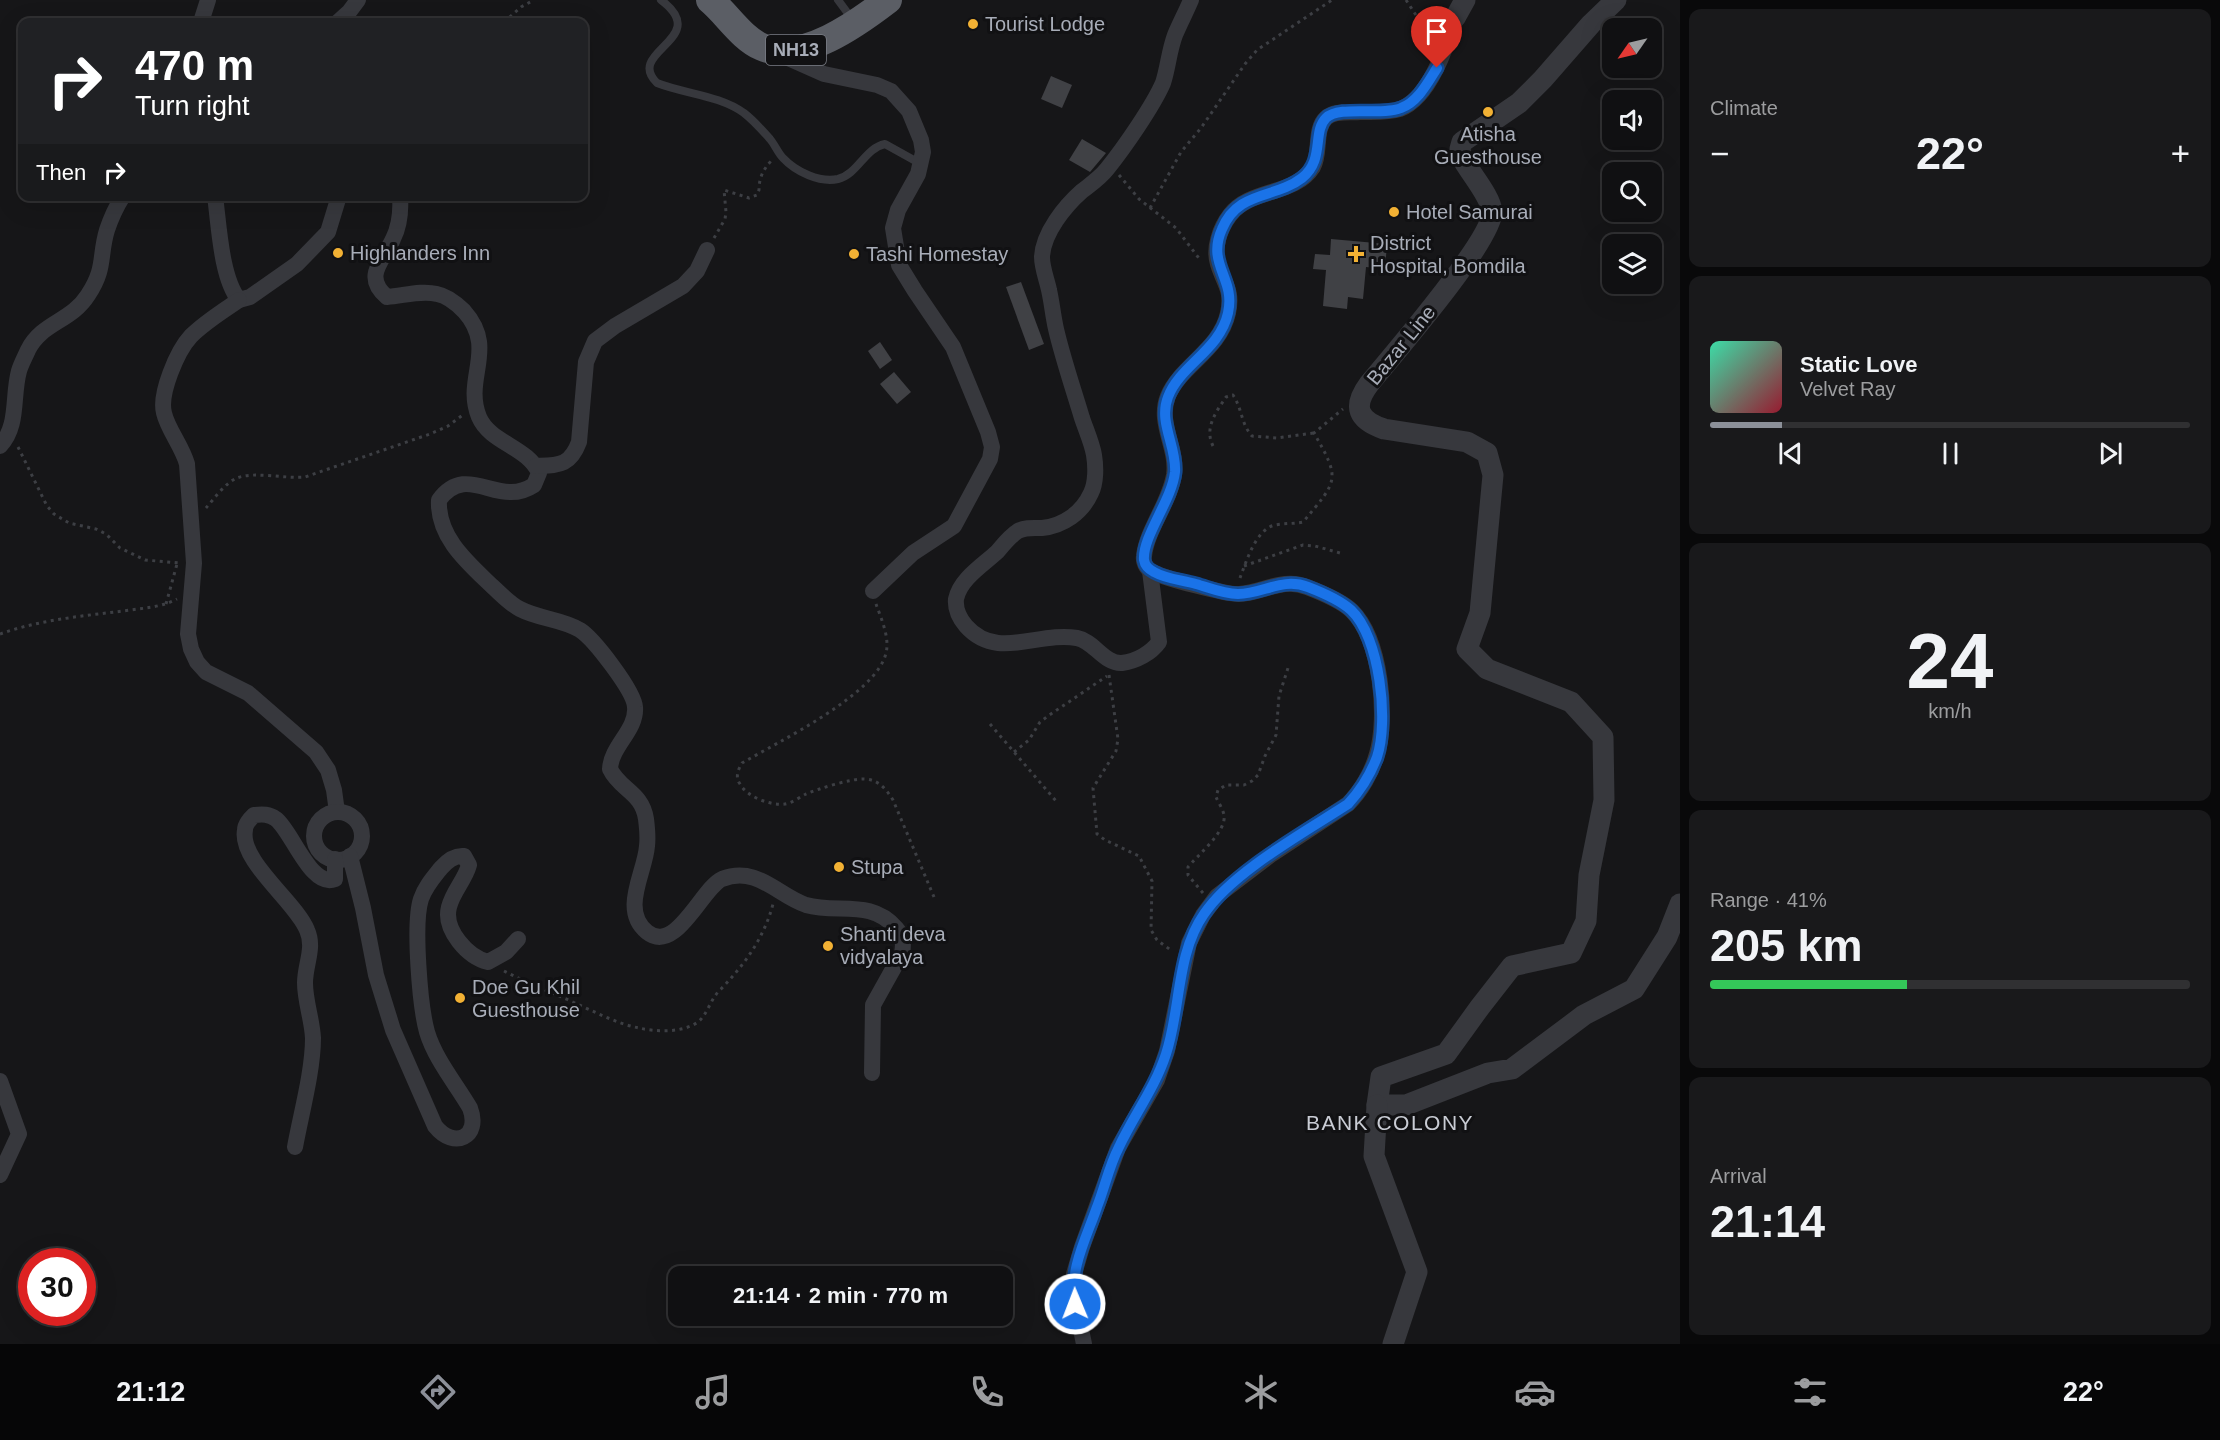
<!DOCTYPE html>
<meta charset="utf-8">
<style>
body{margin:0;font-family:Arial,sans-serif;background:#19191b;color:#f1f3f6;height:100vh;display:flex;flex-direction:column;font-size:22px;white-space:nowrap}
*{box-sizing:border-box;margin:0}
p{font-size:20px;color:#9c9d9f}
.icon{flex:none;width:33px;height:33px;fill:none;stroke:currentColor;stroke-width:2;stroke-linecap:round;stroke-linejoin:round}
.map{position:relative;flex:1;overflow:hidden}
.side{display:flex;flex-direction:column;gap:9px;padding:9px;background:#09090a;width:540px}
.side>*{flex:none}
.top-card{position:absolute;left:18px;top:18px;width:570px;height:183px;border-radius:12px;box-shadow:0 6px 24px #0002,0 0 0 2px #303032;background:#202124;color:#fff;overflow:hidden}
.needle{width:39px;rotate:236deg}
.tools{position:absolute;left:1602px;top:18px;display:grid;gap:12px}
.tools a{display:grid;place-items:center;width:60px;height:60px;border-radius:12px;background:#101012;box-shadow:0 6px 24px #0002,0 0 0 2px #303032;font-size:30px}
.speed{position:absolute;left:18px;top:1248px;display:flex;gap:12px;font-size:30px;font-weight:700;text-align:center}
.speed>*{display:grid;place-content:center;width:78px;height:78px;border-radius:50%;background:#101012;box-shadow:0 6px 24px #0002,0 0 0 2px #303032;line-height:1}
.speed .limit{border:9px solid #d22;background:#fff;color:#111}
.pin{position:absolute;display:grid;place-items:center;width:51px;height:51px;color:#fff;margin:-62px -26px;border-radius:50% 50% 50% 0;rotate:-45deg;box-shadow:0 0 6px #0007}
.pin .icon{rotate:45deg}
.me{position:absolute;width:66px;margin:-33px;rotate:359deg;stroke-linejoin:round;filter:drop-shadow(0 0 4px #0008)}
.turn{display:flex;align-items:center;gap:21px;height:126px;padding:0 18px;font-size:27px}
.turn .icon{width:78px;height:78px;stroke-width:2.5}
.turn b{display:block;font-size:42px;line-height:51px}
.then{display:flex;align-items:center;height:57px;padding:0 18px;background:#0003;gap:12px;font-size:22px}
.big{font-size:45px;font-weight:700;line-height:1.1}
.side .card{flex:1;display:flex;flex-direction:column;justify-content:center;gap:9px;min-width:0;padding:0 21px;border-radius:12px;background:#19191b}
.side .dial{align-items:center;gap:0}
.dial b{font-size:78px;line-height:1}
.song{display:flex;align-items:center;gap:18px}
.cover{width:72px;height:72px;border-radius:9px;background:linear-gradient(135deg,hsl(160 70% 55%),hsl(350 70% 35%))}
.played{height:6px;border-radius:3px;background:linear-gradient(90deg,#8c9099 15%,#303032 15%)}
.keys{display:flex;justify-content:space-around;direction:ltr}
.heat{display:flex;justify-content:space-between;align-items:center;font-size:33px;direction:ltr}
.charge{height:9px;border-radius:4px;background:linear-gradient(90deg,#34c759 41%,#303032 0)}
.trip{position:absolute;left:668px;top:1266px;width:345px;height:60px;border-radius:12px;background:#101012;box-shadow:0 6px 24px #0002,0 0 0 2px #303032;font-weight:700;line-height:60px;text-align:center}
.tab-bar{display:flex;height:96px;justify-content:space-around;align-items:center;background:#060607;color:#9c9d9f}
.tab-bar .icon{width:42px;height:42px}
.tab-bar .selected{color:#8c9099}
.tab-bar b{font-size:27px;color:#f1f3f6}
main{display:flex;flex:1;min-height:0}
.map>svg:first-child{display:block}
.building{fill:#404145}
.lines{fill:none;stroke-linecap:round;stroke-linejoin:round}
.path{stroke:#3d3f44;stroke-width:3;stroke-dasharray:3 4.5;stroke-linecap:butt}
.service{stroke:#37383d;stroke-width:8}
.minor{stroke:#37383d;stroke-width:16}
.tertiary{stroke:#37383d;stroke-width:21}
.trunk{stroke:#5b5e65;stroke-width:28}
.route-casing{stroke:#114b97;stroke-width:15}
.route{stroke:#1a73e8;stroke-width:10}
.poi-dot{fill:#f2b134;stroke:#111113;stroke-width:2}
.labels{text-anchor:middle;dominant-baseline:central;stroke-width:6;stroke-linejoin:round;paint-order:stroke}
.shield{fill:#111113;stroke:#7b7e86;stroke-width:1.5}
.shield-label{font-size:18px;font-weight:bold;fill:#a8adb8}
.poi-label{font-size:20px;fill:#a8adb8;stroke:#111113;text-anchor:start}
.street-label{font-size:20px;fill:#a8adb8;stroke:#111113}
.neighbourhood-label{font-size:21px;letter-spacing:1.5px;fill:#c9ccd4;stroke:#111113}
</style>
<main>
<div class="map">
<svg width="1680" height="1344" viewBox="0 0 1680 1344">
<rect width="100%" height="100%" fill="#161618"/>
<g class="building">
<polygon points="1051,76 1072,85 1062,108 1041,99"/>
<polygon points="1082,139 1106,153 1090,172 1069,160"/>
<polygon points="1331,239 1387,244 1385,269 1366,267 1363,299 1348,297 1347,309 1323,306 1326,270 1313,269 1315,254 1330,255"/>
<polygon points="1021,282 1044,344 1029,350 1006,287"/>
<polygon points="880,342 892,360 880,369 868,351"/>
<polygon points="894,372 911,392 897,404 880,384"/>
</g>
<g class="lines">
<g class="path">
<polyline points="1406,0 1433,41"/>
<polyline points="504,22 521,7 534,0"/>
<polyline points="1119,175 1139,199 1176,228 1201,261"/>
<polyline points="1150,208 1181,152 1201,128 1245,64 1257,50 1332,0"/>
<path d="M714 238 725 219 726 212 724 190 749 198 757 195 759 190C759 178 763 170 771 161"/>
<path d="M1213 446C1204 428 1216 412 1226 397L1233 395C1242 408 1241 424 1252 436L1277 438 1314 433"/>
<polyline points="18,447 47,506 54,514 69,523 96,529 106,534 120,548 145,560 180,563"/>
<path d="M206 508C214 499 225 483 237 478 254 471 285 479 305 477L430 434 448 426 464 414"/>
<polyline points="1244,566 1303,545 1315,546 1340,553"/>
<path d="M1240 578C1246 562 1256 529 1275 525 1285 523 1294 524 1303 522 1338 480 1341 480 1314 433L1343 409"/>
<polyline points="166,604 177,564"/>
<path d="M876 604C881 618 890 638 886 653 877 694 778 742 742 763 738 770 735 777 740 784 747 797 771 806 785 804 792 803 800 797 806 794 818 789 852 778 865 779 879 780 886 789 893 800L934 897"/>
<path d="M0 634C39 620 82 616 123 611 142 608 160 608 177 599"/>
<polyline points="1109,675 1118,739 1116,751 1093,788 1097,834 1105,840 1139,856 1152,881 1151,930 1157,940 1172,951"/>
<polyline points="990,724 1056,801"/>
<polyline points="1014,752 1029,740 1040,722 1048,716 1107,676"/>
<path d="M1203 893 1188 875V867C1198 855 1227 831 1224 815 1223 809 1218 802 1216 797L1218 790 1226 785H1244L1252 781 1258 775 1265 756 1276 735 1279 696 1288 668"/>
<path d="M504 971C527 983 551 992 575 1003 595 1012 618 1024 639 1028 657 1032 682 1033 698 1022 708 1014 710 999 721 989 745 964 764 938 773 904"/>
</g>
<g class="service">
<path d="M661 0C713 39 624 51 657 83 685 94 719 95 744 113 753 120 763 131 770 139 775 145 778 153 783 158 796 172 820 183 838 179 858 174 865 148 885 144L921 164"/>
<polyline points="838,0 852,19"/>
</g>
<g class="minor">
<polyline points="201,22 208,0"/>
<polyline points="338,22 349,12 358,0"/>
<polyline points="779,54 824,74 877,85 891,91 909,111 921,140 923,152 918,174 898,210 893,228 899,265 915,291 953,347 988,432 992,447 990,459 954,526 913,553 873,591"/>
<path d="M215 196C219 225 221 278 239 300L250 297 297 264 328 232 339 196"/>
<path d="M400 196C401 210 399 227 393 239 384 260 362 276 387 297 403 296 421 290 437 294 448 296 457 304 464 311 498 349 463 378 479 417 490 443 528 447 539 473L534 485C498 509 468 461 439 500 437 537 468 563 492 586 501 594 510 604 520 609 539 619 562 619 580 630 594 639 634 691 635 707 637 730 611 746 610 769 620 790 642 792 646 819 647 827 648 838 647 846 645 873 620 910 647 932 676 955 702 888 722 879 757 865 778 896 806 905 838 914 871 899 896 928 903 936 904 943 902 953L873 1005 872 1073"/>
<path d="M239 300C223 311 205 322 191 336 177 351 159 394 164 413 168 430 182 446 187 464L194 563 188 634 191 649 197 662 206 672 248 693 316 752 328 770 334 790 337 812"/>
<path d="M0 446C19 426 12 396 19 371 21 364 25 357 28 350 42 322 71 322 88 295 106 268 99 256 107 230 111 218 116 207 123 196"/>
<path d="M536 466C559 465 570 466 579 442L586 362 595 341 615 326 683 286 697 271 707 250"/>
<path d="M1150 571 1159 642C1151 653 1137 661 1122 663 1104 664 1094 641 1077 638 1038 631 997 661 966 626 960 619 955 609 956 599 960 579 983 565 997 552 1003 545 1010 536 1018 531 1025 527 1034 528 1042 528 1063 526 1082 513 1091 493 1096 483 1096 467 1094 455 1092 443 1086 430 1082 418 1073 388 1063 359 1056 329 1053 316 1052 303 1049 290 1047 280 1042 268 1042 257 1043 233 1065 206 1082 191 1091 184 1100 178 1107 169 1124 148 1153 106 1163 83 1168 68 1169 51 1175 35 1180 23 1186 12 1191 0"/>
<circle cx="338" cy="836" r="24"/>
<path d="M350 856 363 908 376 975 393 1030 435 1126C454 1150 481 1137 470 1108 456 1084 435 1059 427 1032 420 1007 413 923 421 899 425 887 433 878 441 868 447 861 454 855 464 856L469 865C465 880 453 891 449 907 443 930 468 957 488 962L506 952 518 939"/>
<polyline points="0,1081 19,1134 0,1175"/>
<path d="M295 1147C301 1114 313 1071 313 1038 312 1019 305 1001 305 983 305 964 315 948 307 930 296 902 239 861 245 830 245 824 250 819 254 815 263 814 269 814 276 819 292 831 311 889 335 879V859"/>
<path d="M1084 1344 1073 1291 1074 1274 1082 1247 1118 1148 1157 1080 1167 1051 1189 943 1203 915 1217 896 1272 854 1348 804C1361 791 1372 772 1377 754 1388 717 1381 640 1352 611 1342 601 1320 592 1307 587 1282 577 1263 593 1239 594 1229 595 1159 577 1151 571 1146 568 1143 562 1144 556 1147 529 1169 504 1174 475 1178 448 1157 423 1168 396 1181 365 1220 350 1228 313 1233 290 1224 284 1218 264 1213 248 1220 228 1230 215 1250 188 1295 196 1313 167 1321 153 1314 129 1326 118 1334 110 1350 113 1360 112 1373 112 1388 113 1400 109 1430 98 1447 45 1455 18"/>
</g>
<g class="tertiary">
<path d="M1616 0 1591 24 1543 79 1519 103 1462 142 1460 149 1461 156C1468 171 1491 196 1492 212 1492 241 1392 356 1369 384 1352 407 1358 420 1384 429L1467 442 1487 453 1493 475 1480 613 1467 649 1487 669 1571 702 1603 737 1604 800 1589 875 1586 921 1571 953 1512 966 1480 1007 1446 1054 1381 1077 1377 1105H1406L1488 1073 1512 1069 1584 1015 1634 989 1667 937 1680 904"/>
<polyline points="1455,18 1465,0"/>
<polyline points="1377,1105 1374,1156 1417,1272 1393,1344"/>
</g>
<path class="trunk" d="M710 0C727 14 741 38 762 47 802 64 858 23 888 0"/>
</g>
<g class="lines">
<g class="route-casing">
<path id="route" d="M1075 1304C1069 1269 1086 1239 1097 1207 1105 1187 1109 1166 1119 1147 1134 1115 1155 1088 1166 1054 1181 1009 1176 954 1204 914 1232 872 1305 832 1348 804 1360 791 1371 773 1377 757 1389 721 1380 637 1351 610 1341 601 1321 592 1308 587 1282 577 1263 594 1238 594 1223 594 1210 588 1196 584 1182 580 1166 579 1154 572 1148 569 1145 566 1144 560 1142 537 1172 500 1175 472 1177 447 1158 422 1168 397 1180 365 1220 350 1228 313 1236 278 1206 265 1222 229 1238 190 1275 199 1302 178 1325 160 1312 132 1326 118 1339 105 1382 116 1401 108 1418 102 1428 82 1437 68"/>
</g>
<use href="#route" class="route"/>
</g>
<g class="poi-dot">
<circle cx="973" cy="24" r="6"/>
<circle cx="1488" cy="112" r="6"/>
<circle cx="1394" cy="212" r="6"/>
<circle cx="338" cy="253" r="6"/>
<circle cx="854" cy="254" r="6"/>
<path d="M1353 245h6v6h6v6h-6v6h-6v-6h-6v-6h6z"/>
<circle cx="839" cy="867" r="6"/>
<circle cx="828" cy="946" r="6"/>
<circle cx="460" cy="998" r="6"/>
</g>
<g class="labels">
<rect class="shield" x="766" y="35" width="60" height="30" rx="4.5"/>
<g class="shield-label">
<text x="796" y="50">NH13</text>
</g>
<g class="poi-label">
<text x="985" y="24">Tourist Lodge</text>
<text x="1488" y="134" text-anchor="middle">Atisha<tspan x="1488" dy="23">Guesthouse</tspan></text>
<text x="1406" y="212">Hotel Samurai</text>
<text x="1370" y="243">District<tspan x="1370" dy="23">Hospital, Bomdila</tspan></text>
<text x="350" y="253">Highlanders Inn</text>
<text x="866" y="254">Tashi Homestay</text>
<text x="851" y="867">Stupa</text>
<text x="840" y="934">Shanti deva<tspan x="840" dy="23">vidyalaya</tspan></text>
<text x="472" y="987">Doe Gu Khil<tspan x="472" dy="23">Guesthouse</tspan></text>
</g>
<g class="street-label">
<text transform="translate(1401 345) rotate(-51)">Bazar Line</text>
</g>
<g class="neighbourhood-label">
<text x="1390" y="1122">BANK COLONY</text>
</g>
</g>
</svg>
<div class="tools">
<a><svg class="needle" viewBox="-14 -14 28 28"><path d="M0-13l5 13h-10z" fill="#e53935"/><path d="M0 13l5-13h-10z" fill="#9c9d9f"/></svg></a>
<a><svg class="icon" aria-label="sound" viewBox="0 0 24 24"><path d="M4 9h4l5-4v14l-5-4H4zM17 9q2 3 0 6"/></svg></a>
<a><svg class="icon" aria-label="search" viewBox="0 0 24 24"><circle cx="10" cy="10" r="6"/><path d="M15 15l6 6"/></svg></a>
<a><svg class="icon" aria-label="layers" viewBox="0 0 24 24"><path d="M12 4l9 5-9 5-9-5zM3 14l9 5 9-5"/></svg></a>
</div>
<div class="speed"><div class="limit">30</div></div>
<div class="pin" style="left:1437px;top:68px;background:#d93025"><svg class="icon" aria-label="arrive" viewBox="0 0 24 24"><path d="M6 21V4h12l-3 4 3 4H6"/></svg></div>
<svg class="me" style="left:1075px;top:1304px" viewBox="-20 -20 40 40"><circle r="17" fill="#1a73e8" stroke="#fff" stroke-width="3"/><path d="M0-11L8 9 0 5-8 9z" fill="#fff"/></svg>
<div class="trip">21:14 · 2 min · 770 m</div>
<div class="top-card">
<div class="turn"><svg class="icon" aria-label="right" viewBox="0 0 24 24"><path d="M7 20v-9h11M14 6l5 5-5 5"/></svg><div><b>470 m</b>Turn right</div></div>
<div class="then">Then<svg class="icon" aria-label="right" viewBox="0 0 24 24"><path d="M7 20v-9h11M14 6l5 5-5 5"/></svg></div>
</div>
</div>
<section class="side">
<div class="card"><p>Climate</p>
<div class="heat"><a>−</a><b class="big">22°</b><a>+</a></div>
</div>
<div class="card">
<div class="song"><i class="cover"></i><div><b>Static Love</b><p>Velvet Ray</p></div></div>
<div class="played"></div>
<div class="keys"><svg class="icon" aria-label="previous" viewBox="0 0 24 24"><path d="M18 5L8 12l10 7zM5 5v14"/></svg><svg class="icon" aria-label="pause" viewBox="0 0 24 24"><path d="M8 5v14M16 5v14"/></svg><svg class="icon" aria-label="next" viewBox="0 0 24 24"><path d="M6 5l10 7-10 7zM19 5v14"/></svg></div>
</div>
<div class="card dial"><b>24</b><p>km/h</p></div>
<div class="card"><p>Range · 41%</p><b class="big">205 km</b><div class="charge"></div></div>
<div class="card"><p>Arrival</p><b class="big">21:14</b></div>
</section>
</main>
<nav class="tab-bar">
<b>21:12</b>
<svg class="icon selected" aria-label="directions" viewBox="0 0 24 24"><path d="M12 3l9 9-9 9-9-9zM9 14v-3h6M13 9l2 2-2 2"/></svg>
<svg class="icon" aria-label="music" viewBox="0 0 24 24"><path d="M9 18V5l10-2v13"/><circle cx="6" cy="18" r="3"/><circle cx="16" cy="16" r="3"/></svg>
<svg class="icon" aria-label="phone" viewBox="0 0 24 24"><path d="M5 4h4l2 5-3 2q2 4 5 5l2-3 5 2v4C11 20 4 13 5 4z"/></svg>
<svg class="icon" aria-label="climate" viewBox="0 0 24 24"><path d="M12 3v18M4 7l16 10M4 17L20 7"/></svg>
<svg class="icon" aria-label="car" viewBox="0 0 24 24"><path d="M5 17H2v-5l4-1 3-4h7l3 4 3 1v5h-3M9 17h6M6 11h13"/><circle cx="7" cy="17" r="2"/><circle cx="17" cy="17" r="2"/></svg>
<svg class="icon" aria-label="filters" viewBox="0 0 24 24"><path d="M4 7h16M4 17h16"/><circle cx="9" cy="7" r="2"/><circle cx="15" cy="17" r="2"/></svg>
<b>22°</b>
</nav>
